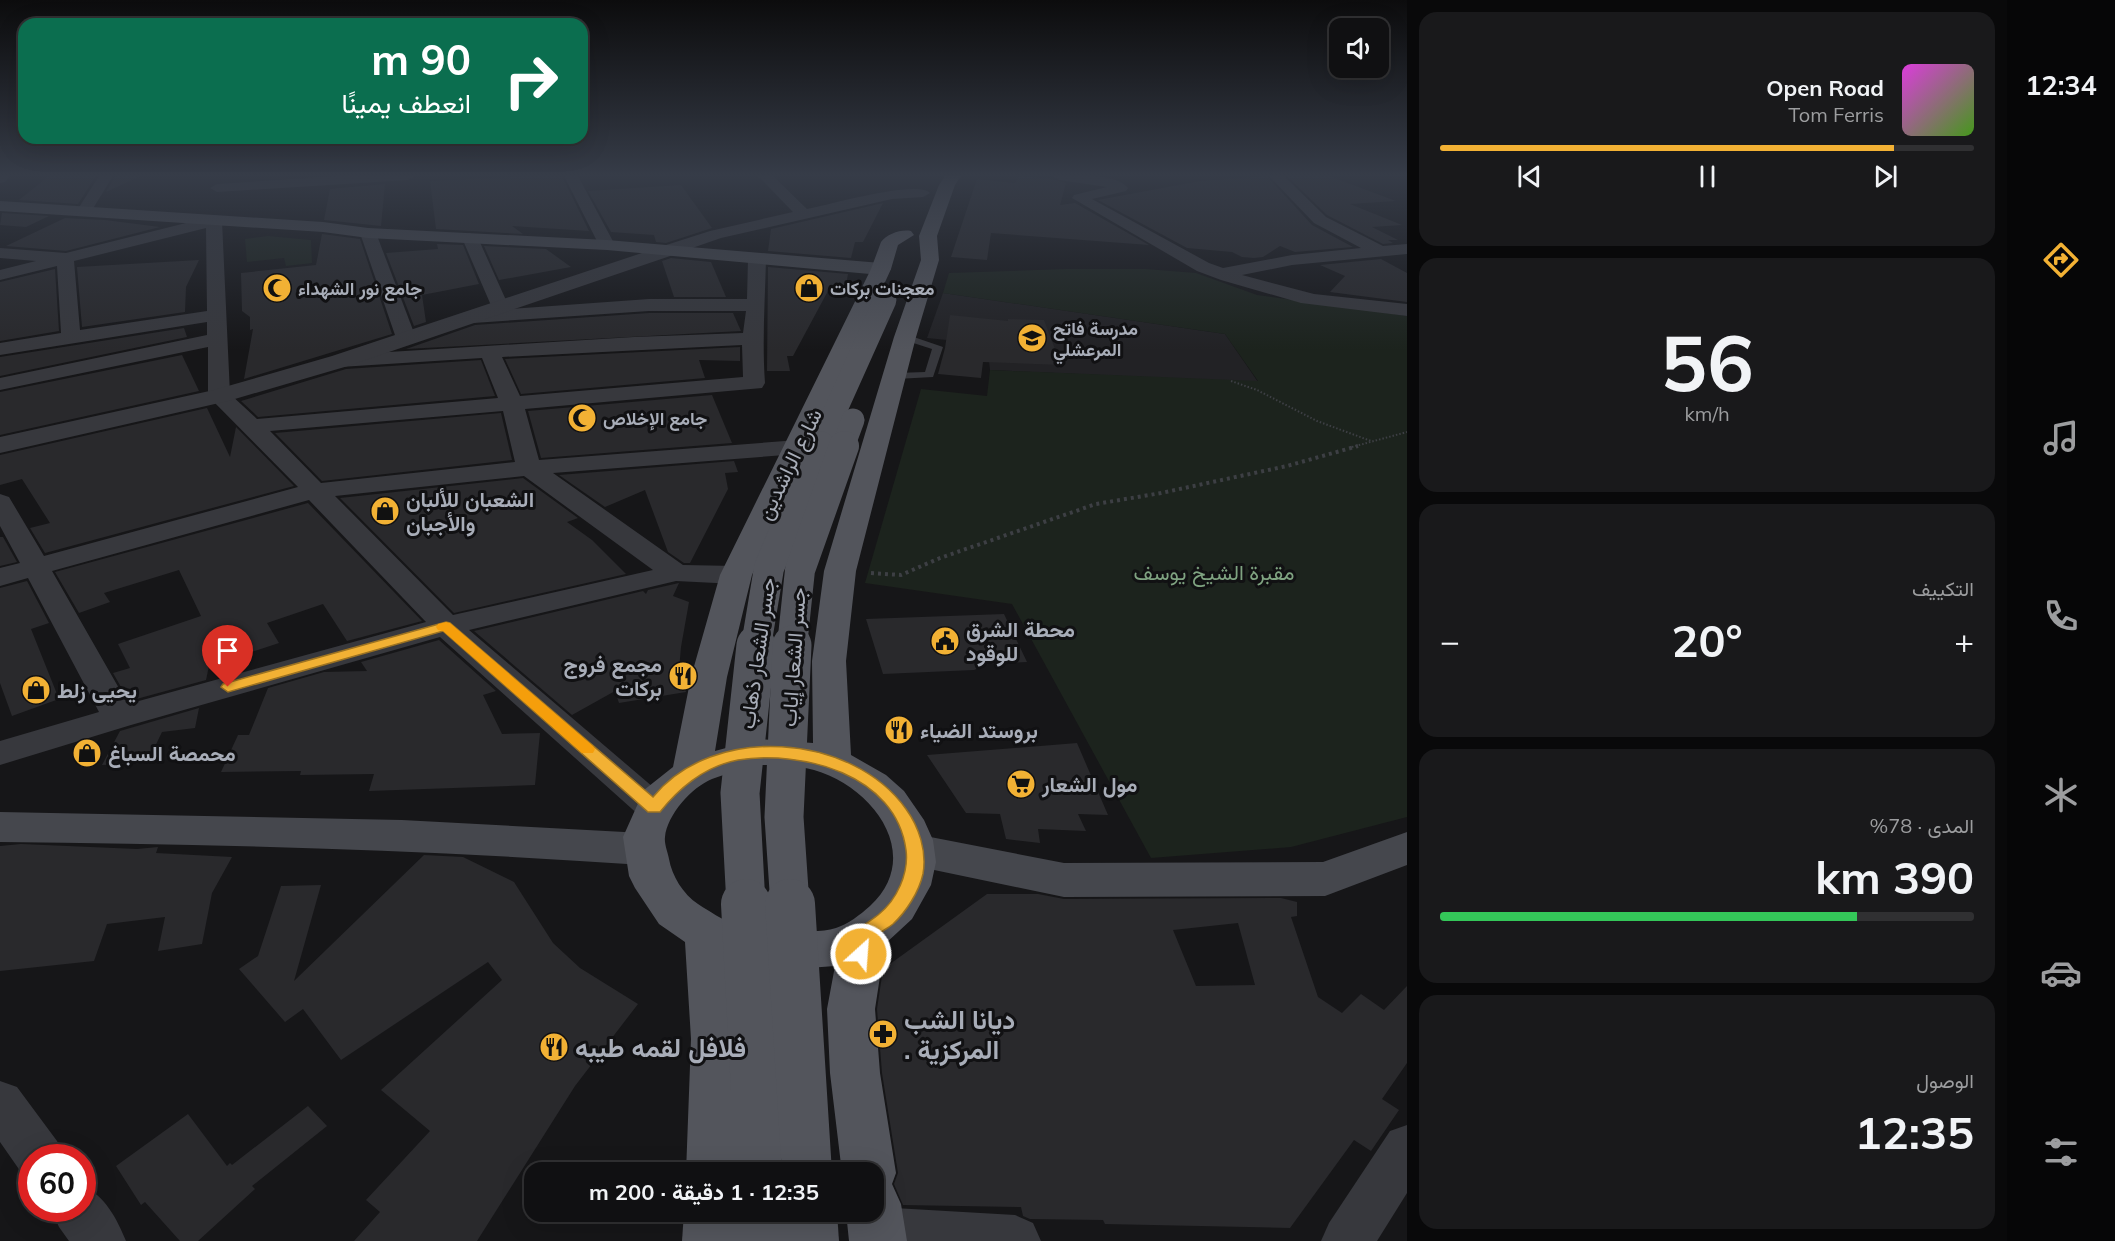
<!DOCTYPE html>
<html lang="ar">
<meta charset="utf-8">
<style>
body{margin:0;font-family:Mulish,Vazirmatn,sans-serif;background:#19191b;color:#f1f3f6;direction:rtl;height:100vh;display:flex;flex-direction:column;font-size:22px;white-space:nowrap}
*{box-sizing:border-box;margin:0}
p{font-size:20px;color:#9c9d9f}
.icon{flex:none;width:33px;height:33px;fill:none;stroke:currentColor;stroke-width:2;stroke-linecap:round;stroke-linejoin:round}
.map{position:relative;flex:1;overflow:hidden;direction:ltr}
.panel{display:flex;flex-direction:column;gap:12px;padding:12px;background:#09090a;width:600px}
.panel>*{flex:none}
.top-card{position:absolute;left:18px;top:18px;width:570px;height:126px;border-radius:18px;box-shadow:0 6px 24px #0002,0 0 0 2px #303032;direction:rtl;background:#0b6e4f;color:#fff;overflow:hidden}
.fabs{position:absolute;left:1329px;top:18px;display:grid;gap:12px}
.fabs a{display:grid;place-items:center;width:60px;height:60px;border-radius:12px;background:#101012;box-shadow:0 6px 24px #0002,0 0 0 2px #303032;font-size:30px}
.speed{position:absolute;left:18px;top:1144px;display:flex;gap:12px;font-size:30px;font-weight:700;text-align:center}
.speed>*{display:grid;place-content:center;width:78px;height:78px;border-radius:50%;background:#101012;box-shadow:0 6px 24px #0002,0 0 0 2px #303032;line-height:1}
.speed .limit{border:9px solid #d22;background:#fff;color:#111}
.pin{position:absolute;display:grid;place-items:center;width:51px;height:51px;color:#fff;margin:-62px -26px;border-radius:50% 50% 50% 0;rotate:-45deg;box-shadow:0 0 6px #0007}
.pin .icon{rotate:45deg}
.me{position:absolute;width:66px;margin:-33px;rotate:26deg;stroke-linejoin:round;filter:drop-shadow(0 0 4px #0008)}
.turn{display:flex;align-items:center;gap:21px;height:126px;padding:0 18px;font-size:27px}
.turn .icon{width:78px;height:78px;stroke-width:2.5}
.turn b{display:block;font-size:42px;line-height:51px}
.big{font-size:45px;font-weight:700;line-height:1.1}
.panel .widget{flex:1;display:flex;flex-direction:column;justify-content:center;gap:9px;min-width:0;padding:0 21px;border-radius:18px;background:#19191b}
.panel .dial{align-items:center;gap:0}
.dial b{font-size:78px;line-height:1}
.song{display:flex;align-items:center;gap:18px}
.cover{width:72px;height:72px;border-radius:9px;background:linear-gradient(135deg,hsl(300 70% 55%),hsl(100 70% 35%))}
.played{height:6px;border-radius:3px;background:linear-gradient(90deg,#f2b134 85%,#303032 85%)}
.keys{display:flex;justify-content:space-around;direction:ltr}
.heat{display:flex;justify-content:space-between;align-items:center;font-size:33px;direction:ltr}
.charge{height:9px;border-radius:4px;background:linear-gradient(90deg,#34c759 78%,#303032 0)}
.trip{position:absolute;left:524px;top:1162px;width:360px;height:60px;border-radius:18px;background:#101012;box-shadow:0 6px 24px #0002,0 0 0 2px #303032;font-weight:700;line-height:60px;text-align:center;direction:rtl}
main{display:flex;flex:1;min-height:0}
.dock{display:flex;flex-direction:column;width:108px;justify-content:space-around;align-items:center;background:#060607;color:#9c9d9f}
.dock .icon{width:42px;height:42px}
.dock .active{color:#f2b134}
.dock b{font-size:27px;color:#f1f3f6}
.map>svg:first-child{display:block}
.built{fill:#222225}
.green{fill:#1c231d}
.building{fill:#29292c;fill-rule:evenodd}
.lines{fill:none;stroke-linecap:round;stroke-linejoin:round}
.path-far1{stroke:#3d3f44;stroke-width:2;stroke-dasharray:1.5 2;stroke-linecap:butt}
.path{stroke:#3d3f44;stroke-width:4;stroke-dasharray:3 4;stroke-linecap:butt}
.service{fill:#37383d;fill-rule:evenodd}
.minor{fill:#37383d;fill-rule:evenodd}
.tertiary{fill:#37383d;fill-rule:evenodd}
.secondary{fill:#45474d;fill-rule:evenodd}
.primary{fill:#53555c;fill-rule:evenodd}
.primary-bridge-far3{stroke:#53555c;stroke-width:23}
.primary-bridge-far2{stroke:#53555c;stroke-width:30}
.primary-bridge-far1{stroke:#53555c;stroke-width:39}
.primary-bridge{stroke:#53555c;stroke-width:50}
.route{fill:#f2b134;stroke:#9d7322;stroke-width:1.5}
.slow{fill:#f59e0b}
.labels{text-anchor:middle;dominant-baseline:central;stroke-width:6;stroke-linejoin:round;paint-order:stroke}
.far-poi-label{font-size:18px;font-weight:bold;fill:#a8adb8;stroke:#111113;text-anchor:start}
.street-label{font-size:21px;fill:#a8adb8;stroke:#111113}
.poi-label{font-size:21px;font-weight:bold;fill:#a8adb8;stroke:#111113;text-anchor:start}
.park-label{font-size:21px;fill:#7fa381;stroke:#111113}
.near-poi-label{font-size:26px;font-weight:bold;fill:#a8adb8;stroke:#111113;text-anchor:start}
</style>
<main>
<nav class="dock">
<b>12:34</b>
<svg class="icon active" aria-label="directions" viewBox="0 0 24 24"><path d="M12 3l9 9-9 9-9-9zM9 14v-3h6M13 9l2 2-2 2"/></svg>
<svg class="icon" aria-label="music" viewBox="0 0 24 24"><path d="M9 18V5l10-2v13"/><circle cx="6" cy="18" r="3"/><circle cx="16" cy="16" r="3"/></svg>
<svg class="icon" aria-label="phone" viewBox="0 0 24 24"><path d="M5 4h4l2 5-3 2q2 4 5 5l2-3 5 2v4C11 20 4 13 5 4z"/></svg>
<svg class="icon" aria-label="climate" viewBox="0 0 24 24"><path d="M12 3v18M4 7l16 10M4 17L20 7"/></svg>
<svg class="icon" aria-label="car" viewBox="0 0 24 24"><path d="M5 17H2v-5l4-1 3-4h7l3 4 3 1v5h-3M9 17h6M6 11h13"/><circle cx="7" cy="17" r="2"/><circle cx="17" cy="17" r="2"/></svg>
<svg class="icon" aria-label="filters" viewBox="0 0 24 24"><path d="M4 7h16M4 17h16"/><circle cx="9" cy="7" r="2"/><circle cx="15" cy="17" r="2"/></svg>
</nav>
<section class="panel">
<div class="widget">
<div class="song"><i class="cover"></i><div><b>Open Road</b><p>Tom Ferris</p></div></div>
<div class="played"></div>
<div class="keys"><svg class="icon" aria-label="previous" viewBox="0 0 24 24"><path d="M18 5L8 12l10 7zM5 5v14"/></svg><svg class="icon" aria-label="pause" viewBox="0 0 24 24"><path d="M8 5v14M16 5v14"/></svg><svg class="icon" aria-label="next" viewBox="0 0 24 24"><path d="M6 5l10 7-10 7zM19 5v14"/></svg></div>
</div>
<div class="widget dial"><b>56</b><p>km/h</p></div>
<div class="widget"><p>التكييف</p>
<div class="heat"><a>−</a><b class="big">20°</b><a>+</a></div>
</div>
<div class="widget"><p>المدى · 78%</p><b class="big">390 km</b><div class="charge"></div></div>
<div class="widget"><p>الوصول</p><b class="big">12:35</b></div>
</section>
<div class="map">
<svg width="1407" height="1241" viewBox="0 0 1407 1241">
<rect width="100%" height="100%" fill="#161618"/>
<polygon class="built" points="943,293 1225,334 1258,382 990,370 987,344 927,338"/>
<g class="green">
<polygon points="268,236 311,240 312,263 286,266 284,258 247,262 245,239"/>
<polygon points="1066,269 1146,269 1196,273 1257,295 1407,316 1407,817 1291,847 1151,858 1012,604 865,583 921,389 987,396 990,370 1258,381 1225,334 943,293 949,273"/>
</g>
<g class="building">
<polygon points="49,176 96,176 78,204 19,200"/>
<polygon points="115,176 141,176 106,192"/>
<polygon points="527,176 562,176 589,231 512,226 523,234 436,229 430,181"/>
<polygon points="1019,176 1053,179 1066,183 1060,205 1075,203 1149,245 991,233 987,260 951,257 977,179 1015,183"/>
<polygon points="1267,176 1312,225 1353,247 1295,252 1280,246 1263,257 1254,258 1242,257 1232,252 1187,248 1098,200 1200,181"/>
<polygon points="1287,176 1329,176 1396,201 1350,204 1402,225 1372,227 1398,240 1388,240 1393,243 1383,244 1327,215"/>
<polygon points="385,184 381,226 324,220 330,189"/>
<polygon points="681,185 712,228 666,243 656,242 654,235 611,232 588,191"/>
<polygon points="883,203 863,242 855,242 851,258 768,251 771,229"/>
<polygon points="2,213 49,216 26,227 0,225"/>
<polygon points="65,218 105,220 160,227 66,251 6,246"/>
<polygon points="322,234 360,239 392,334 244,379 253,329 250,330 250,317 242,311 241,273 316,265"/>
<polygon points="437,244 463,245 479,284 422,295 426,322 414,326 386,253 438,249"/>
<polygon points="484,246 546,249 571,267 499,280"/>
<polygon points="671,258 711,262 726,297 674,297 662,261"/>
<polygon points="1381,259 1407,273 1407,302 1330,292 1345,276 1320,265"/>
<polygon points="199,260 186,287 185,312 82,327 77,267"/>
<polygon points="768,267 848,274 845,290 829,289 793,356 787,356 790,371 767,371"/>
<polygon points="55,269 59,331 0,341 0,282"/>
<polygon points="649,313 733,313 741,331 406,349 475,325"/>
<polygon points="950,315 1008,321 1008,319 1044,320 1061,365 983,362 981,378 938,374 945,348"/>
<polygon points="184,328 187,337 0,376 0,357"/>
<polygon points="740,347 740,361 699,360 705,378 521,394 505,359"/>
<polygon points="182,355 199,391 0,435 0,392"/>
<polygon points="481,360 495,396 258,417 241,401 346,369"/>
<polygon points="712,395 732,443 541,458 528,411"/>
<polygon points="207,408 230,457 236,427 294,486 45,553 30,528 50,523 22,479 0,485 0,455"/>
<polygon points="501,413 512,460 322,481 275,433"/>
<polygon points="734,461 738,472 725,473 728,489 690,563 684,563 668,552 645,490 605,507 559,475"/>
<polygon points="523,478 578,518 567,522 592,540 626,574 454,613 340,498"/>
<polygon points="308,503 422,621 347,641 323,604 267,623 279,643 209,666 206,680 129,701 113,673 130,668 118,644 201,616 179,570 104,593 110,602 79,613 55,572"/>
<polygon points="0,537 3,537 17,562 0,566"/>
<polygon points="27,581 49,623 31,629 59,699 12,716 0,683 0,588"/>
<polygon points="679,583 673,596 689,602 681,647 679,670 686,692 619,703 615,691 572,715 474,631 643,591 646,594 648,590"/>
<polygon points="1004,614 1027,662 988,664 974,670 883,674 866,619"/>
<polygon points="439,640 496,691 483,695 502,734 540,733 535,785 369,791 374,774 300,775 301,771 221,772 238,735 249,735 268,688 324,672 367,671 361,662"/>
<polygon points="199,708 195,728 162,732 147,763 102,765 120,731"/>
<polygon points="1077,743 1108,815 1078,814 1086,831 1038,829 1040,843 1006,839 1000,814 966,813 927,755"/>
<polygon points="21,844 137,849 158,847 156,853 232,857 212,893 202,944 158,951 165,917 107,924 94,961 0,971 0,846"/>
<polygon points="424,855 463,857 514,882 553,943 580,968 638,1004 575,1086 477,1241 354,1241 380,1212 366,1200 430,1131 381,1090 502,980 488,962 341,1060 303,1009 285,1022 239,969 258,956 281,886 321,885 294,981"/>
<path d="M987 894H1038L1064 899 1281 898 1297 902V916L1291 917 1318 997 1342 1013 1361 994 1384 1010 1407 986V1063L1382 1099 1399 1110 1371 1151 1354 1140 1290 1228 1105 1224 1103 1220 1030 1219 1023 1216 1021 1207 903 1205 894 1184 898 1173 882 1073 877 1009 883 969ZM1238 923 1255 985 1196 986 1173 930Z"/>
<polygon points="308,1106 327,1126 252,1186 255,1189 198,1241 180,1241 145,1202 141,1205 116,1166 188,1114 227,1166 230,1163 232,1165"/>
</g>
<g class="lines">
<g class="path-far1">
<polyline points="1231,381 1257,390 1317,421 1371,441"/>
<polyline points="1352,447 1407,432"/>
</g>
<polyline class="path" points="871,573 901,575 940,558 1096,504 1161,493 1287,466 1358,446"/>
<polygon class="service" points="905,334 943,347 933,377 896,379 891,376 896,373 925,372 932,349 901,339 900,337"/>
<g class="minor">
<polygon points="0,176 10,176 5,182 0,183"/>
<polygon points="99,176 113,176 89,215 79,215 76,212"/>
<polygon points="337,176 415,176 408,180 217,192 210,188 217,184"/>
<polygon points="564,176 578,176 615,245 613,249 601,249 599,245"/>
<path d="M758 176H773L807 209C828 205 918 179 930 193L923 197 892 199 721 238 672 255H660L658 251 660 247 710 231 793 212Z"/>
<path d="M1052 176C1072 176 1115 172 1128 188L1126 191 1092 199 1209 263 1223 268 1292 255 1361 248 1314 223 1269 176H1284L1326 217 1383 246 1407 244V254L1292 265 1242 275 1314 294 1407 304V316L1301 303 1221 280 1197 271 1072 198 1074 195 1107 187 1059 180Z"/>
<path d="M214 216 222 221 230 394 257 419 498 398 482 358 340 367 333 365 330 361 333 357 340 355 634 337 743 333 746 311H649L473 323 466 321 463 317 466 313 493 310 462 238 464 235 470 233 478 238 510 309 649 299H747L748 259 751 255H763L766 259C765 301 762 341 765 383L762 388 525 409 539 460 798 440 806 442 810 447 806 452 798 454 553 473 683 565 736 566 746 569 750 575 746 581 736 584 676 581 469 630 667 799 672 808 667 817 654 821 641 817 440 637 131 725 0 765V741L99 712 28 578 0 586V568L20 563 0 526V494L9 497 44 556 298 487 208 396V347L0 390V378L207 335V322L0 355V343L61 333 57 266 0 280V270L36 261 0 258V248L66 253ZM206 228 207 311 80 330 74 261ZM742 345 743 377 520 396 502 357ZM503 411 515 462 321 483 270 431ZM524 476 653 570 453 615 335 496ZM309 500 426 622 128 704 52 571Z"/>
<polygon points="368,228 376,233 416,338 413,342 399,342 396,338 360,233"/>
<polygon points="0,1081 17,1087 57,1141 65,1158 32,1158 32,1178 23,1175 0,1142"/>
<polygon points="1407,1125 1407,1193 1377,1241 1321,1241 1329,1223 1390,1131"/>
<path d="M82 1186C105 1195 117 1219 126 1241H69L59 1227 51 1209H82Z"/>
<polygon points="877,1207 1015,1215 1033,1223 1041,1241 854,1241 851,1233 859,1215 873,1212 873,1209"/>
</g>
<polygon class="tertiary" points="666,245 673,247 675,251 673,255 348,366 228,401 0,453 0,437 214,390 332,356"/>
<g class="secondary">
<polygon points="0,201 323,222 368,228 607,240 881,263 888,265 891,269 888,273 881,275 607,250 368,238 323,232 0,211"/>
<path d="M0 812 402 820 643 833 658 838 664 849 658 860 643 865C429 850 215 844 0 842Z"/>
<polygon points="1407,832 1407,865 1325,896 1064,897 915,866 900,861 894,850 900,839 915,834 1064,863 1323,862"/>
</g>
<g class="primary">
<path d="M945 176H961L955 185 937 236 939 260 916 337 856 571 846 661 851 755 886 775 904 791 924 820 933 840 936 862 931 885 912 919 885 944 875 1009 880 1073 896 1173 892 1184 901 1204 907 1241H849L846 1212H873V1173H842L830 1073 827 1009 835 966 768 971 733 962 741 1039 740 1173H686L691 1039 685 942 659 924 635 888 629 876 623 837 644 790 673 767 691 677 720 575 871 269 881 242C887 234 901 229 911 231L914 235 898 245 891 269 752 575 727 677 715 751 759 739 813 743 812 661 824 571 894 337 921 260 919 236 939 185ZM760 765C777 765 797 765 814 770 872 786 925 855 870 906 860 915 848 924 836 928 825 932 811 931 799 931 753 935 736 929 698 904 683 894 672 876 669 859 668 853 664 844 665 837 667 815 692 787 712 779 727 773 744 770 760 765Z"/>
<polygon points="684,1212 837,1212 839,1241 682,1241"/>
</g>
<g class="primary-bridge-far3">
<polyline points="819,447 885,300"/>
<polyline points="843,447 853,420"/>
</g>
<g class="primary-bridge-far2">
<polyline points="756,646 769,568 820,446"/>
<polyline points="792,646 800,570 844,446"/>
</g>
<g class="primary-bridge-far1">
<polyline points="746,905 740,793 756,645"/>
<polyline points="790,905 784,817 792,645"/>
</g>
<g class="primary-bridge">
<polyline points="746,904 756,1091 756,1173"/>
<polyline points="790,904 807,1173"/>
</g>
</g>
<linearGradient id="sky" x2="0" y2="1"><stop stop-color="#0c0c0d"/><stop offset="0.5" stop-color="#363c48"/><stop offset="1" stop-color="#363c48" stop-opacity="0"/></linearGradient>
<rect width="1407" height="350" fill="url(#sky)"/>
<path class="route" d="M446 622 450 623 653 797C713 723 852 733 906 809 919 827 927 851 923 874 919 892 906 912 893 924 887 929 879 932 875 938 870 943 871 953 868 959L861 961 854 959 851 954C853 947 853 937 857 931 862 925 872 920 878 915 897 900 909 873 906 850 896 774 802 750 738 760 706 766 680 787 660 812H648L443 631 228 692 221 687 223 684Z"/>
<polygon class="slow" points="446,622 450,623 593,746 595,749 593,753 582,753 443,631 438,630 436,627 438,624"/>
<defs>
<g id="mosque-disc" transform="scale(1.5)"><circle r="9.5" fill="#f2b134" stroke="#111113"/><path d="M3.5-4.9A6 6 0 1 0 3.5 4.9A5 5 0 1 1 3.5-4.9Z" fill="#111"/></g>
<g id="shop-disc" transform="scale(1.5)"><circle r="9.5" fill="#f2b134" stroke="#111113"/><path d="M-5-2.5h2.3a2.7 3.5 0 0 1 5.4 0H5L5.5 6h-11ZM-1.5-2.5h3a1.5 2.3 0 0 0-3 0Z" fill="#111"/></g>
<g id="school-disc" transform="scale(1.5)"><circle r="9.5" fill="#f2b134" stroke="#111113"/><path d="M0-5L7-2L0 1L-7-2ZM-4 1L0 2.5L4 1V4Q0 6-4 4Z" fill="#111"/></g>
<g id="civic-disc" transform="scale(1.5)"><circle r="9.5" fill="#f2b134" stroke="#111113"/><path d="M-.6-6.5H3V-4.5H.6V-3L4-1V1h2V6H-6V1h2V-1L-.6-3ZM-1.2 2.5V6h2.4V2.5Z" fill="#111"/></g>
<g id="restaurant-disc" transform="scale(1.5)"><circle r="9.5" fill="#f2b134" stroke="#111113"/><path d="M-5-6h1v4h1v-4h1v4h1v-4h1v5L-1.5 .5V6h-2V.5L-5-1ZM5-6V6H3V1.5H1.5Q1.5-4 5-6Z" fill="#111"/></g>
<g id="supermarket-disc" transform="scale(1.5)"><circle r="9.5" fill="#f2b134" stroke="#111113"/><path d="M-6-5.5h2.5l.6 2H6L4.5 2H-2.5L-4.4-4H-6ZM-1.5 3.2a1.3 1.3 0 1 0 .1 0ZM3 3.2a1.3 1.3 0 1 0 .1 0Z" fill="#111"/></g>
<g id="pharmacy-disc" transform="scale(1.5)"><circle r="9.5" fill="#f2b134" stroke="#111113"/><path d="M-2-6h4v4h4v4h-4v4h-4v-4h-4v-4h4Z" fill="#111"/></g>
</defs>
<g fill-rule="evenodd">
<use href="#mosque-disc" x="277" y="288"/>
<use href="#shop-disc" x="809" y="288"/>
<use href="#school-disc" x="1032" y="338"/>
<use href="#mosque-disc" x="582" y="418"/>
<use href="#shop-disc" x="385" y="511"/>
<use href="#civic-disc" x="945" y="641"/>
<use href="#restaurant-disc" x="683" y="676"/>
<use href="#shop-disc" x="36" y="690"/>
<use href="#restaurant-disc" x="899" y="730"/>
<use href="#shop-disc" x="87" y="753"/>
<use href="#supermarket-disc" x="1021" y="784"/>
<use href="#pharmacy-disc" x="883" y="1034"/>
<use href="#restaurant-disc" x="554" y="1047"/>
</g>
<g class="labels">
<g class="far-poi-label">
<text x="298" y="288">جامع نور الشهداء</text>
<text x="830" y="288">معجنات بركات</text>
<text x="1053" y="328">مدرسة فاتح<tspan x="1053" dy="21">المرعشلي</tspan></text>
<text x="603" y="418">جامع الإخلاص</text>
</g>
<g class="street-label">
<text transform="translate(789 464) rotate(-64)">شارع الراشدين</text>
<text transform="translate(757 653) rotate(-82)">جسر الشعار ذهاب</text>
<text transform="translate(793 657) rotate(-86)">جسر الشعار إياب</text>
</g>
<g class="poi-label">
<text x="406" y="499">الشعبان للألبان<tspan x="406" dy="24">والأجبان</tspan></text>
<text x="966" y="629">محطة الشرق<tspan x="966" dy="24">للوقود</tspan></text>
<text x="662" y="664" text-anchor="end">مجمع فروج<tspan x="662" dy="24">بركات</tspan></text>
<text x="57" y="690">يحيى زلط</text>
<text x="920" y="730">بروستد الضياء</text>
<text x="108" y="753">محمصة السباغ</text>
<text x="1042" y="784">مول الشعار</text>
</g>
<g class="park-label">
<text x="1214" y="572">مقبرة الشيخ يوسف</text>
</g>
<g class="near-poi-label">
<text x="904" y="1019">ديانا الشب<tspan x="904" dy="30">. المركزية</tspan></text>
<text x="575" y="1047">فلافل لقمه طيبه</text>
</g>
</g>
</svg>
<div class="fabs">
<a><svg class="icon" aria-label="sound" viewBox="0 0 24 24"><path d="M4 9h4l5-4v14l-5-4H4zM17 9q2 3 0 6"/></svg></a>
</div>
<div class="speed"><div class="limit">60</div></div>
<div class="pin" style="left:228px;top:687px;background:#d93025"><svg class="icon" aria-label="arrive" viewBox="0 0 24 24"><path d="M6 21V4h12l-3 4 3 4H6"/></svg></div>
<svg class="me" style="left:861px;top:954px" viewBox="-20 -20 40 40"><circle r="17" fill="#f2b134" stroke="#fff" stroke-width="3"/><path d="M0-11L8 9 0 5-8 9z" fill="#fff"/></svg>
<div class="trip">12:35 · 1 دقيقة · 200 m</div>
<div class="top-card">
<div class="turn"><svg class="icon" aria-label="right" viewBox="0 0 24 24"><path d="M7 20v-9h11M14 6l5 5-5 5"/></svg><div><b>90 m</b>انعطف يمينًا</div></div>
</div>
</div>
</main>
